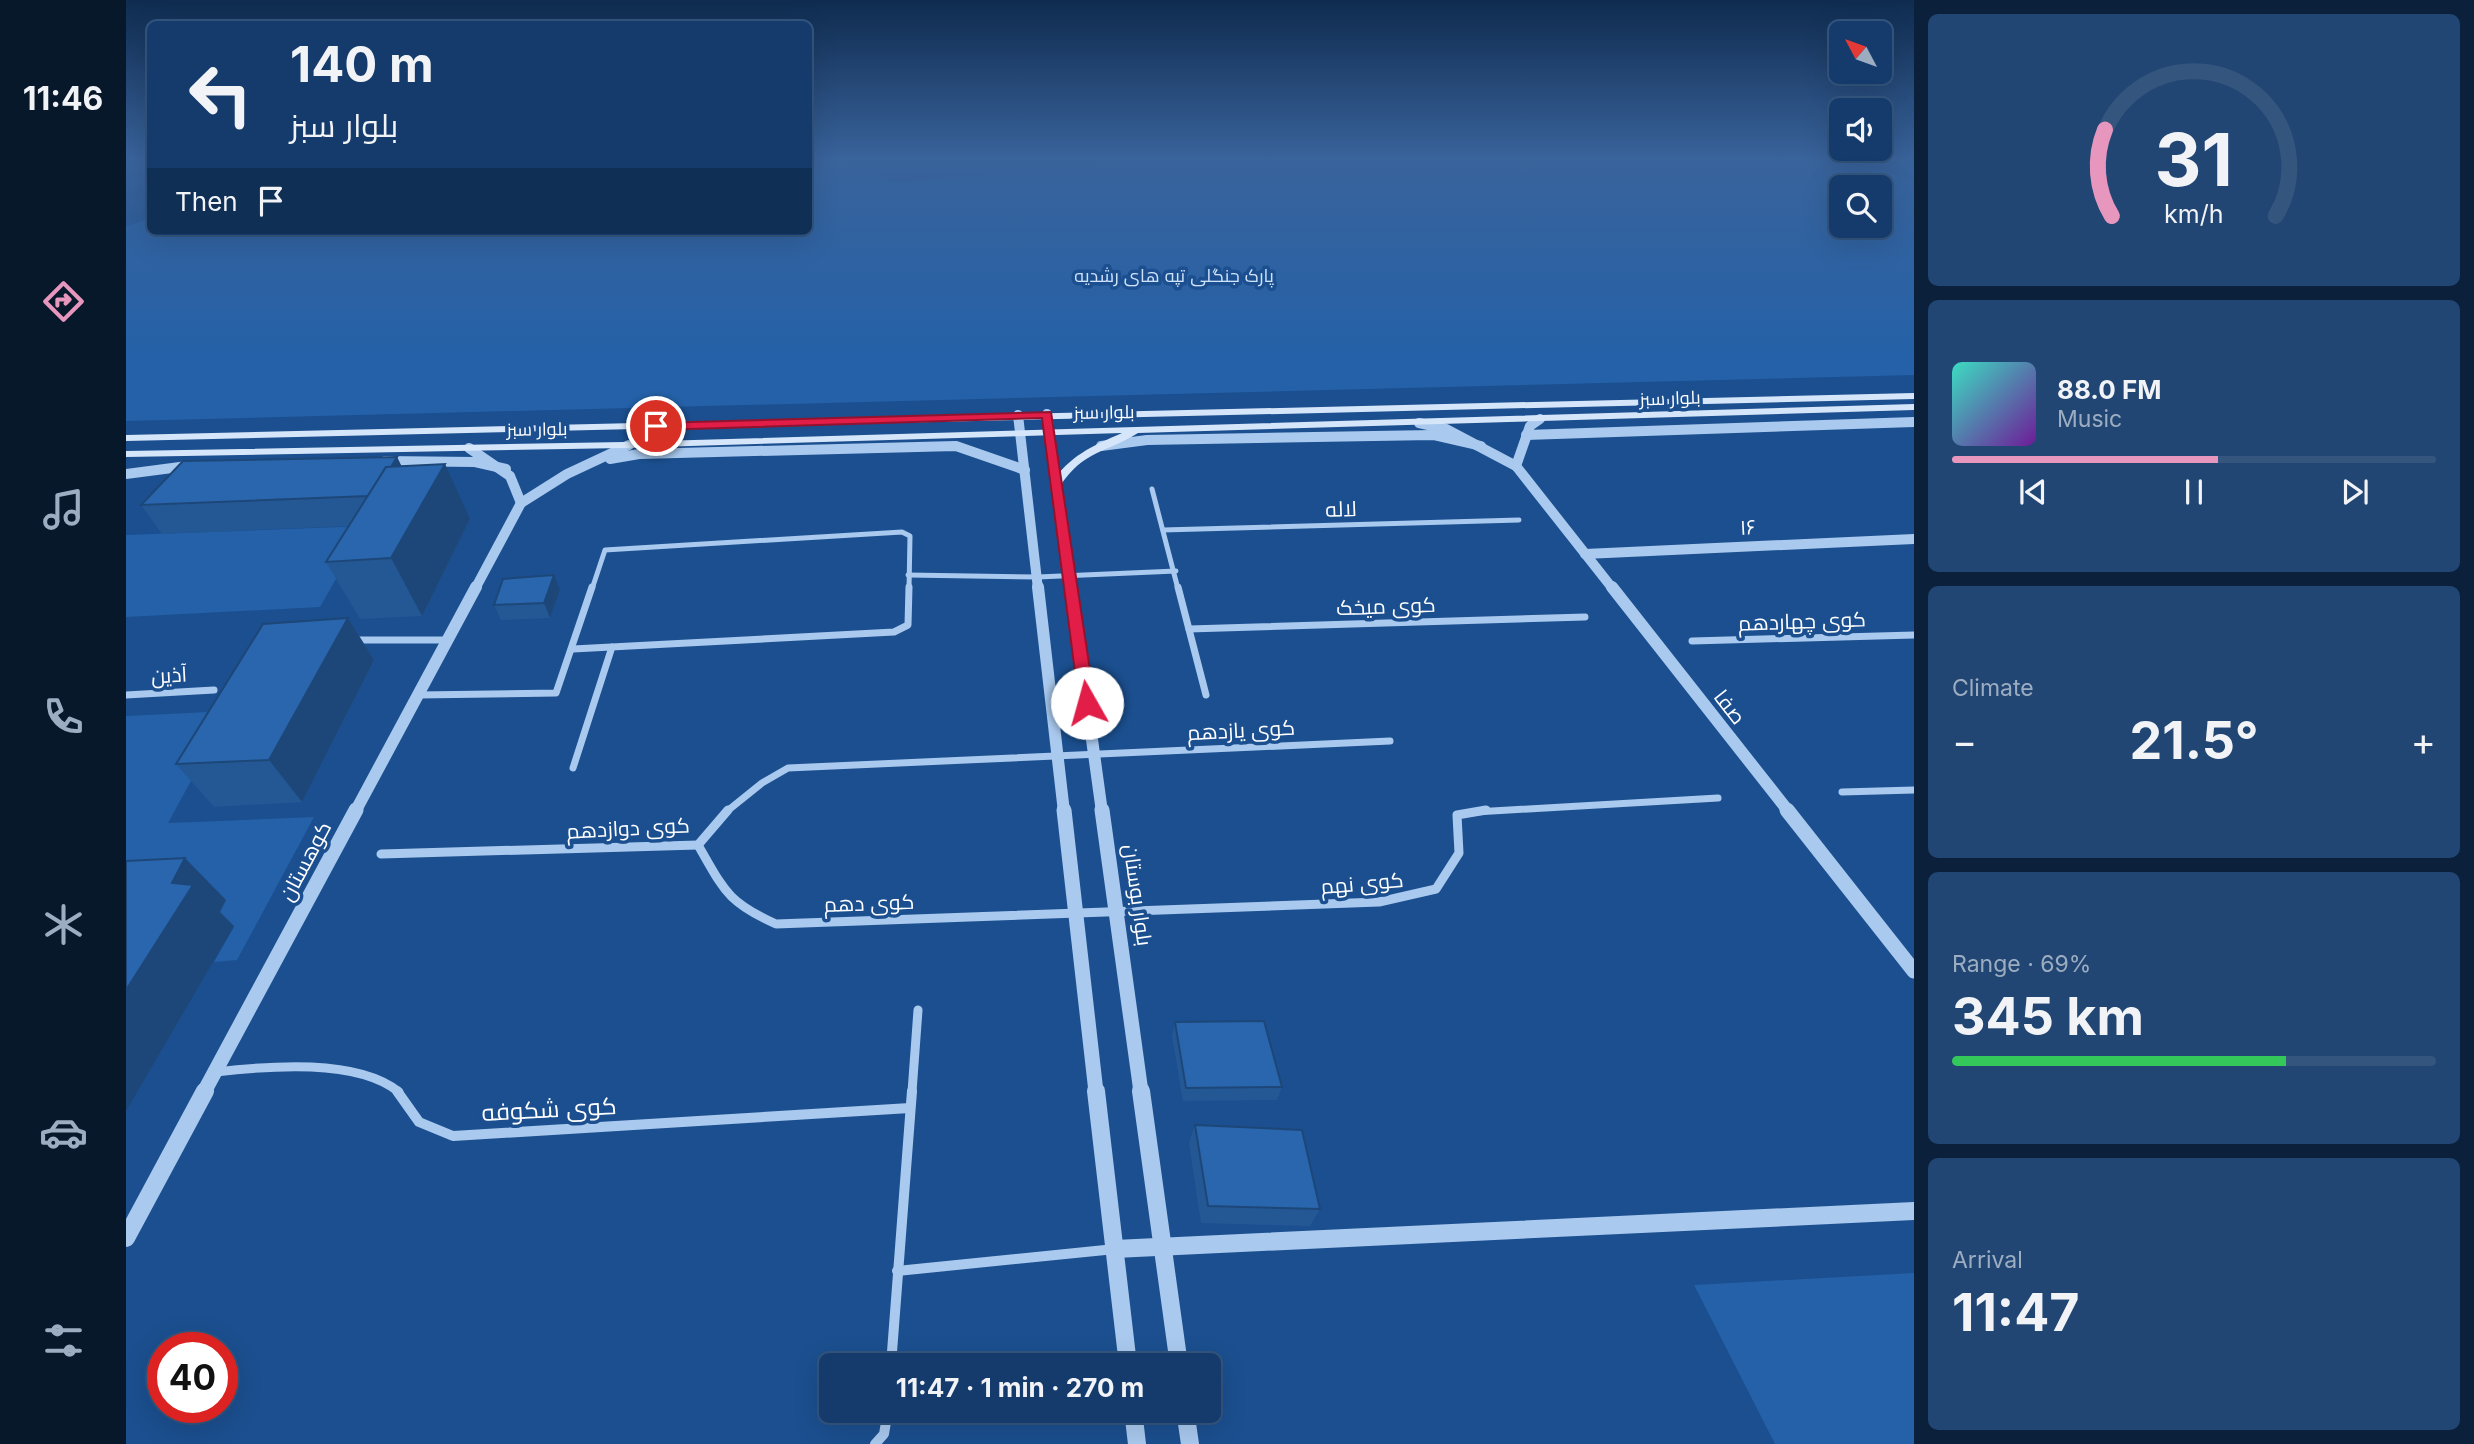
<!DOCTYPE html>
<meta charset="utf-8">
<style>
body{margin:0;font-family:Inter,Cairo,sans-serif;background:#214673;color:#f1f3f6;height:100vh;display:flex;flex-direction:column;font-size:26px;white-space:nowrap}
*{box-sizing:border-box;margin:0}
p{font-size:23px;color:#9dadc1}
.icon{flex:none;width:38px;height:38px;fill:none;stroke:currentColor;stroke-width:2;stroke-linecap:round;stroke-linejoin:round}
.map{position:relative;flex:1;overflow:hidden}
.drawer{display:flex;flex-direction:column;gap:14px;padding:14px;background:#0b203b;width:560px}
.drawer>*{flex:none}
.hud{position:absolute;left:21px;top:21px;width:665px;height:214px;border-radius:10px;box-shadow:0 7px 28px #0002,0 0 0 2px #33557e;background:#143b6b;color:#f1f3f6;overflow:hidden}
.needle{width:46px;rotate:311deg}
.controls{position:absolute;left:1703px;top:21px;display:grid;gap:14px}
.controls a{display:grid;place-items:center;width:63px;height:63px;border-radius:10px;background:#143b6b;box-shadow:0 7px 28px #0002,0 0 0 2px #33557e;font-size:35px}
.speed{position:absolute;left:21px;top:1332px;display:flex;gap:14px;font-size:35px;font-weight:700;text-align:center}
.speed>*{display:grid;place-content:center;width:91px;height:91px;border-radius:50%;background:#143b6b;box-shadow:0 7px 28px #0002,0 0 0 2px #33557e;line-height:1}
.speed .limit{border:10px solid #d22;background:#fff;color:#111}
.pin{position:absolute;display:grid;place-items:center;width:60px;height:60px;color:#fff;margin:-30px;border:4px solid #fff;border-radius:50%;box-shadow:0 2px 7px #0007}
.me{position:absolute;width:77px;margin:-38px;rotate:353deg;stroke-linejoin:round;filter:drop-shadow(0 0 5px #0008)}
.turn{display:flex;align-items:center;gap:24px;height:147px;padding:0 28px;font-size:32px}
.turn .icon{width:91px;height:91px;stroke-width:2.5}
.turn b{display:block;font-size:49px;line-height:60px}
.then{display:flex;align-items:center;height:66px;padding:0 28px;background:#0003;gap:14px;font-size:26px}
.big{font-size:52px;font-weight:700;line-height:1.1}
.drawer .card{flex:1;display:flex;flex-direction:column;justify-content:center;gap:10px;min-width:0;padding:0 24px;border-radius:10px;background:#214673}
.drawer .dial{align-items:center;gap:0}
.dial svg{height:182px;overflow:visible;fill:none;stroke:#33557e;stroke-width:7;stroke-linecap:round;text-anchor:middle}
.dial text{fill:#f1f3f6;stroke:none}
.song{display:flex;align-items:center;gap:21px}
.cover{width:84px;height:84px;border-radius:10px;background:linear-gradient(135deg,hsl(170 70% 55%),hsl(280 70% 35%))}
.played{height:7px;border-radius:4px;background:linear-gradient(90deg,#e797bd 55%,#33557e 55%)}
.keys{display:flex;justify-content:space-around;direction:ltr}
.heat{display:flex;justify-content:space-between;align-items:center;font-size:38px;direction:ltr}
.charge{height:10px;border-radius:5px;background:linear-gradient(90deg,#34c759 69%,#33557e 0)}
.trip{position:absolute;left:693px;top:1353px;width:402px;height:70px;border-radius:10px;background:#143b6b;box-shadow:0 7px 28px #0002,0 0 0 2px #33557e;font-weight:700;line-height:70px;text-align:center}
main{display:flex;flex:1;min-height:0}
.tab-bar{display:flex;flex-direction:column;width:126px;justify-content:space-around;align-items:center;background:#08182b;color:#9dadc1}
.tab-bar .icon{width:49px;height:49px}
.tab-bar .on{color:#e797bd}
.tab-bar b{font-size:32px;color:#f1f3f6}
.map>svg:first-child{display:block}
.green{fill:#2461a8;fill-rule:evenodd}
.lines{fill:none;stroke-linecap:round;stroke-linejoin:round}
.minor-far3{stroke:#a9c9ee;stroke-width:5}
.minor-far2{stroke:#a9c9ee;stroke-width:7}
.minor-far1{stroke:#a9c9ee;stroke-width:9}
.minor{stroke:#a9c9ee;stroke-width:10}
.tertiary-far3{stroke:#a9c9ee;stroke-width:10}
.tertiary-far2{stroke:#a9c9ee;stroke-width:12}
.tertiary-far1{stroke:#a9c9ee;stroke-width:15}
.tertiary{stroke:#a9c9ee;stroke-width:18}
.secondary{fill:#d6e6fa;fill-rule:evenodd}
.wall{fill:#245895}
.shaded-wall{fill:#1d4779}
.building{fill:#2a66ad;stroke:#1d4779;stroke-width:2}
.route{fill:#e11d48;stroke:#92132f;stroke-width:2}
.labels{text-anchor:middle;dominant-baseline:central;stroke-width:7;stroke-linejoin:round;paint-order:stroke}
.far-park-label{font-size:18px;fill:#cfe3fa;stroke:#1b4f8f}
.far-street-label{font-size:18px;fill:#fff;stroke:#1b4f8f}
.street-label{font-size:21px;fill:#fff;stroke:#1b4f8f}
.near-street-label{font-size:24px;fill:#fff;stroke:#1b4f8f}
</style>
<main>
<nav class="tab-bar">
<b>11:46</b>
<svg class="icon on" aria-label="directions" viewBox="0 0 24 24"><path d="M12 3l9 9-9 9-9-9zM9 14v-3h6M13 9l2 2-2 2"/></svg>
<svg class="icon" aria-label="music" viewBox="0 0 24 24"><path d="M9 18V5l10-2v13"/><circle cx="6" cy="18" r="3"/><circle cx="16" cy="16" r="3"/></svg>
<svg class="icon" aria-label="phone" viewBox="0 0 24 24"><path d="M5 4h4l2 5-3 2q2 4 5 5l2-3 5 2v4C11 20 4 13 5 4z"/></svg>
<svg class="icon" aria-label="climate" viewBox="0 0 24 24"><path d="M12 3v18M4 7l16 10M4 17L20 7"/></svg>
<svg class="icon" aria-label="car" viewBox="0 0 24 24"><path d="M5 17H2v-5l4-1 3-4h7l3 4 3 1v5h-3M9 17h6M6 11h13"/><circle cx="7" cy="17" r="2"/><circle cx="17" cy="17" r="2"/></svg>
<svg class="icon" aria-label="filters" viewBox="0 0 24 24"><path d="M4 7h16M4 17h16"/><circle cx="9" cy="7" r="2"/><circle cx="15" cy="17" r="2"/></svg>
</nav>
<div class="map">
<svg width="1788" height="1444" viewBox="0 0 1788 1444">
<rect width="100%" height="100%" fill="#1b4f8f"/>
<g class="green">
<path d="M683 157H706L768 182 885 174 1047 157H1711L1788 180V375L0 421V226L24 219V231H682ZM1715 187H1754V226H1715Z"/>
<polygon points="240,526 194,607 0,617 0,535"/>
<polygon points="103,711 42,823 188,817 111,960 88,962 108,927 0,904 0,716"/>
<polygon points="1788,1273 1788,1444 1649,1444 1568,1285"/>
</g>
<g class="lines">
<g class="minor-far3">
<polyline points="1026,489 1052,589"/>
<polyline points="1037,530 1393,520"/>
<polyline points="782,575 912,577 1050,571"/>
<polyline points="466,589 479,550 776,532 784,536 783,589"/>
</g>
<g class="minor-far2">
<polyline points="1052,587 1080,695"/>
<polyline points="1063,629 1459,617"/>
<polyline points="226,640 321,640"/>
<polyline points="1566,641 1788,635"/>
<polyline points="447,649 768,632 782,625 783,587"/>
<polyline points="0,695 88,690"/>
<polyline points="292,695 430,693 466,587"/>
<polyline points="447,768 486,647"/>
<polyline points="1716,792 1788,790"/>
<polyline points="600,812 636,783 662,768 1264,741"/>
<polyline points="1349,812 1592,798"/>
</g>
<g class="minor-far1">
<path d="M572 845C598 890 601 902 650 924L1253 902 1310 889 1333 853 1331 815 1360 810"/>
<polyline points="572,845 602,810"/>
<polyline points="255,854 572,845"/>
<path d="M90 1072C142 1066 231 1058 273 1092"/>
<polyline points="786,1092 792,1010"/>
</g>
<g class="minor">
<polyline points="271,1091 293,1122 327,1136 784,1108"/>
<polyline points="771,1271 989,1249"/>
<polyline points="765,1365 786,1091"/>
<polyline points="749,1444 758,1434 762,1410"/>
</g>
<g class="tertiary-far3">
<polyline points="921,414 945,589"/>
<polyline points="892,415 912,589"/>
<polyline points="1293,423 1320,429 1390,466 1404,426 1414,419"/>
<polyline points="1400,435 1788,422"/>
<polyline points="975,446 1021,440 1307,435 1355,446"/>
<polyline points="343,448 384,476 395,503"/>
<polyline points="484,459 513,454 830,446 899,470"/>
<polyline points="259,461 349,462 380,469"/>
<polyline points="1390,466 1487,589"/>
<polyline points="0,474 69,465"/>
<polyline points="1459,554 1788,539"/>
<polyline points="349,589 395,503 441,474 503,445"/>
</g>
<g class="tertiary-far2">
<polyline points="912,587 938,812"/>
<polyline points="945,587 976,812"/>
<polyline points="1486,587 1663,812"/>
<polyline points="229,812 350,587"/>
</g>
<g class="tertiary-far1">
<polyline points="938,810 970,1092"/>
<polyline points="976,810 1015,1092"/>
<polyline points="1661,810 1788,971"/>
<polyline points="78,1092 230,810"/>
</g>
<g class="tertiary">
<polyline points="970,1091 1002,1365"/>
<polyline points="1015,1091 1053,1365"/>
<polyline points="0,1238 79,1091"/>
<polyline points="989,1249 1788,1211"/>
<polyline points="1007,1410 1011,1444"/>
<polyline points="1059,1410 1064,1444"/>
</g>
<g class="secondary">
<polygon points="1788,393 1788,399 0,441 0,435"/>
<path d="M1788 404V410L1012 433C980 453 958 450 934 486L930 487 925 484C943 456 966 446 996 433L498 448 0 457V451L498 442Z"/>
</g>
</g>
<g class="wall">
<polygon points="271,457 275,466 344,519 296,616 234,619 200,562 223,526 36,534 15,505"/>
<polygon points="434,590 424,618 375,620 368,605"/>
<polygon points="222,618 248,660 176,802 88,807 50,764"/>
<polygon points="1049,1022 1156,1087 1151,1100 1057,1101 1046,1036"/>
<polygon points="1069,1125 1194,1209 1184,1226 1075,1223 1063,1143"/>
</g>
<g class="shaded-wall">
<polygon points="271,457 285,485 250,495"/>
<polygon points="319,464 344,519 296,616 265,558"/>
<polygon points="428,575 434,590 424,618 418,603"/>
<polygon points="222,618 248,660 176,802 143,760"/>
<polygon points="59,858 100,900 94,912 108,926 0,1111 0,990 46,883"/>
</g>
<g class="building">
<polygon points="271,457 265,467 260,467 242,496 15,505 57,461"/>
<polygon points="319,464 265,558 200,562 260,467"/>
<polygon points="428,575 418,603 368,605 377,579"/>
<polygon points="222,618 143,760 50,764 137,624"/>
<polygon points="59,858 46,883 67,885 0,990 0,861"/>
<polygon points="1138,1021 1156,1087 1060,1088 1049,1022"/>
<polygon points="1069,1125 1176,1130 1194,1209 1082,1206"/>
</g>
<linearGradient id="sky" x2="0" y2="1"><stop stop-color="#0f2b4f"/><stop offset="0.44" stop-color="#39639b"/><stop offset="1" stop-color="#39639b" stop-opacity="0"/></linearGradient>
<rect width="1788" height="360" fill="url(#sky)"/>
<polygon class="route" points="925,412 969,703 961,708 953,703 916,418 530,430 524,426 530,423"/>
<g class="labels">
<g class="far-park-label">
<text x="1048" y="275">پارک جنگلی تپه های رشدیه</text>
</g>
<g class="far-street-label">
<text transform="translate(1544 398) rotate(-2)">بلوار سبز</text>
<text transform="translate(978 412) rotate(-1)">بلوار سبز</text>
<text transform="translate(411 429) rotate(-1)">بلوار سبز</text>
</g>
<g class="street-label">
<text transform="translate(1215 509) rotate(-2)">لاله</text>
<text transform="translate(1622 527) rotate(-3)">۱۶</text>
<text transform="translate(1260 606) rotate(-2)">کوی میخک</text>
<text transform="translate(1676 621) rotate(-2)">کوی چهاردهم</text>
<text transform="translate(43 675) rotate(-3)">آذین</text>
<text transform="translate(1604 707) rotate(52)">صفا</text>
<text transform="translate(1115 730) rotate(-3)">کوی یازدهم</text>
<text transform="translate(502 828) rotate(-3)">کوی دوازدهم</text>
<text transform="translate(179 861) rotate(-62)">کوهستان</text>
<text transform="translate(1236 883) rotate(-5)">کوی نهم</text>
<text transform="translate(1012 895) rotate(82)">بلوار بوستان</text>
<text transform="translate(743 903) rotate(-2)">کوی دهم</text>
</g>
<g class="near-street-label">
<text transform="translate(423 1109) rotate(-3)">کوی شکوفه</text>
</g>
</g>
</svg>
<div class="controls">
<a><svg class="needle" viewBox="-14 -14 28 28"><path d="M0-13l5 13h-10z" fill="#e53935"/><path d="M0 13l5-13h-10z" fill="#9dadc1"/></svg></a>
<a><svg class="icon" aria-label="sound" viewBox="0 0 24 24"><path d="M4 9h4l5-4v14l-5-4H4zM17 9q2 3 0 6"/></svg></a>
<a><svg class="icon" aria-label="search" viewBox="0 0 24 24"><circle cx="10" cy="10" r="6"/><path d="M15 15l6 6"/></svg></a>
</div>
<div class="speed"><div class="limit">40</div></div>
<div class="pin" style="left:530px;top:426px;background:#d93025"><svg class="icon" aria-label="arrive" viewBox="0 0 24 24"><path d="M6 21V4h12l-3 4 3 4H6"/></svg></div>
<svg class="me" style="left:961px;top:703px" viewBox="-20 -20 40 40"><circle r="19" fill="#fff"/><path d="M0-13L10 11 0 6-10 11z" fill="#e11d48"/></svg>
<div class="trip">11:47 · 1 min · 270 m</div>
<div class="hud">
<div class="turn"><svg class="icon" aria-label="left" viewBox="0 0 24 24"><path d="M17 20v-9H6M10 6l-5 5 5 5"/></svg><div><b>140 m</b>بلوار سبز</div></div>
<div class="then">Then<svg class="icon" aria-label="arrive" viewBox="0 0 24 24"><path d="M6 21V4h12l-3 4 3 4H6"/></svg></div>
</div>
</div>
<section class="drawer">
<div class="card dial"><svg viewBox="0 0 100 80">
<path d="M14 69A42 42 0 1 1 86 69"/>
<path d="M14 69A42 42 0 0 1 11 31" stroke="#e797bd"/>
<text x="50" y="56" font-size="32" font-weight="700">31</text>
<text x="50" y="72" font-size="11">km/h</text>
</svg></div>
<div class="card">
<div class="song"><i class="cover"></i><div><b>88.0 FM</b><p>Music</p></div></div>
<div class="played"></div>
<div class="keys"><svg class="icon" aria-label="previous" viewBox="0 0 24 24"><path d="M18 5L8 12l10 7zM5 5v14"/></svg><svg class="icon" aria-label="pause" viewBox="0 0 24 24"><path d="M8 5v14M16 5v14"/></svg><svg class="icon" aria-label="next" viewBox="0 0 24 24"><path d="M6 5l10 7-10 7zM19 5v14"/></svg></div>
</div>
<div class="card"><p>Climate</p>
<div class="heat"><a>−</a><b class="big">21.5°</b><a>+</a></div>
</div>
<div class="card"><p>Range · 69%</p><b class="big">345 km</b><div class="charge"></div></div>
<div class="card"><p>Arrival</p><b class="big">11:47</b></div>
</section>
</main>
